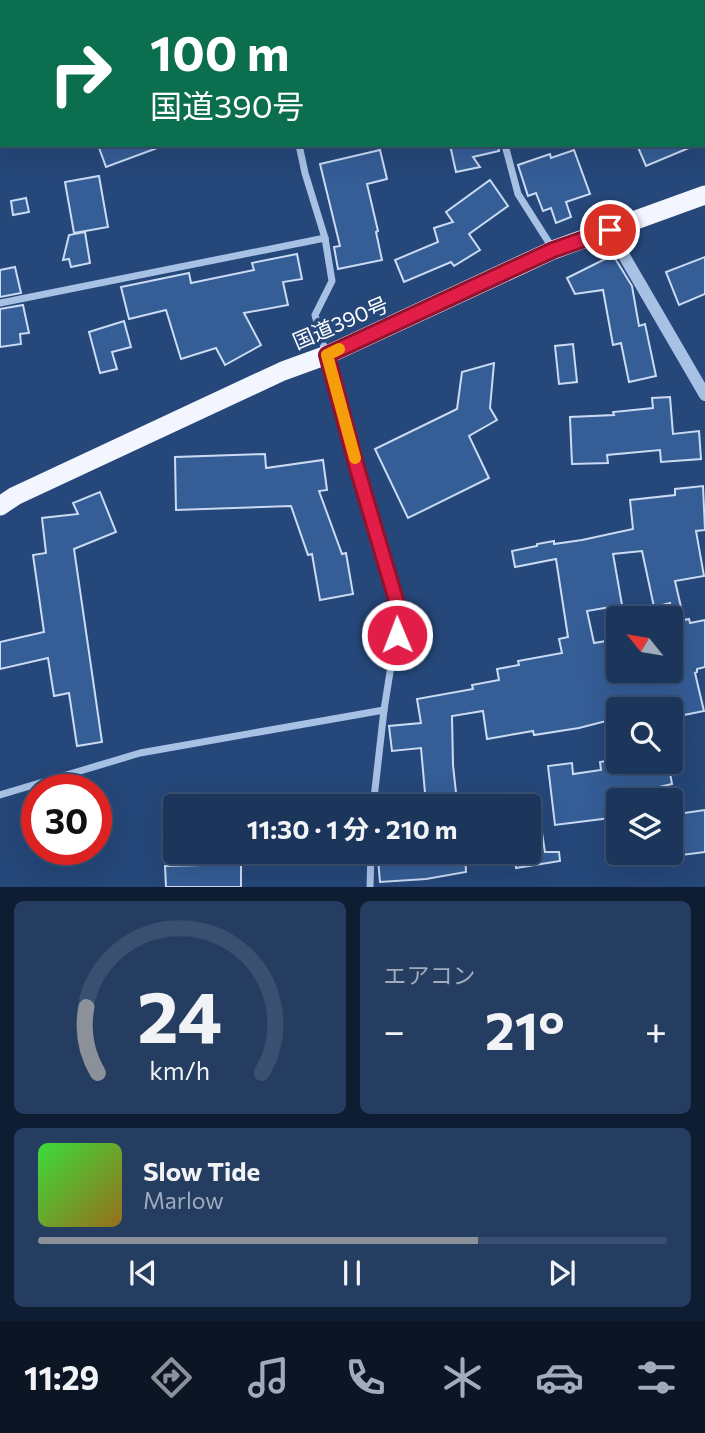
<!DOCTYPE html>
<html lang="ja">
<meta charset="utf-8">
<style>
body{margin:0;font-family:Commissioner,"Noto Sans JP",sans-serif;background:#253d61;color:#f1f3f6;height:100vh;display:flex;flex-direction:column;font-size:26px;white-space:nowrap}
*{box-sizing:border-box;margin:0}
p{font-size:23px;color:#a0abbb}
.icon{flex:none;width:38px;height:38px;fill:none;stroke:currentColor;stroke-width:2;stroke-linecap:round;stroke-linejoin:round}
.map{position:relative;height:887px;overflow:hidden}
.sheet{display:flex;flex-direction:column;gap:14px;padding:14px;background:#0f1d32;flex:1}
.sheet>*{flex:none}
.hud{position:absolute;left:0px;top:0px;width:705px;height:147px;box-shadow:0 7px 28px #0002,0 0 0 2px #3a5071;background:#0b6e4f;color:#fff;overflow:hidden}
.needle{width:46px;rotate:300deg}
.fabs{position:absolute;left:606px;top:606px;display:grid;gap:14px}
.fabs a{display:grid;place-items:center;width:77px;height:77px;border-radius:7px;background:#1c355b;box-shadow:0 7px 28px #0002,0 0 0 2px #3a5071;font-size:35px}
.speed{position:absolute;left:21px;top:774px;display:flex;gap:14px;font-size:35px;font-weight:700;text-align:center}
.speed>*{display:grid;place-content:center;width:91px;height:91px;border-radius:50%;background:#1c355b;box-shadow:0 7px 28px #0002,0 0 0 2px #3a5071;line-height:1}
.speed .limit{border:10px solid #d22;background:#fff;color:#111}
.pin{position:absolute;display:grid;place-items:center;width:60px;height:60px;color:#fff;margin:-30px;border:4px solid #fff;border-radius:50%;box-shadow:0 2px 7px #0007}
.me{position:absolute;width:77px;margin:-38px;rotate:359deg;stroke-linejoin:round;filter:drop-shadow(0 0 5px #0008)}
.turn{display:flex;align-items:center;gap:24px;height:147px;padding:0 35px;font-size:32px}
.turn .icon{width:91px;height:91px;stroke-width:2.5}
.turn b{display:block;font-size:49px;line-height:60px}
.big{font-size:52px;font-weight:700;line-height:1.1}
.sheet .widget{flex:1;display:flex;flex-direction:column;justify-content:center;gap:10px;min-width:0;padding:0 24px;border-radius:10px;background:#253d61}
.sheet .dial{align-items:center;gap:0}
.dial svg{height:182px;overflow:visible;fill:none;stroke:#3a5071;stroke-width:7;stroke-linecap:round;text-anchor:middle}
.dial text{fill:#f1f3f6;stroke:none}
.song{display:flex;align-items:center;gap:21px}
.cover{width:84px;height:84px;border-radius:10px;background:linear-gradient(135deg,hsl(120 70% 55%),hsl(40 70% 35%))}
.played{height:7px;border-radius:4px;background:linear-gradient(90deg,#8c9099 70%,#3a5071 70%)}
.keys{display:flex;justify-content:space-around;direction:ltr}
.heat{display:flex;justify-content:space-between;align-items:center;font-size:38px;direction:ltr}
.sheet .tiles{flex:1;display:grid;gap:14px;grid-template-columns:1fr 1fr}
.widget:last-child{grid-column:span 2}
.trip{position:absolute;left:163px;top:794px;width:378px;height:70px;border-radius:7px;background:#1c355b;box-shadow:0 7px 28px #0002,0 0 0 2px #3a5071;font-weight:700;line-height:70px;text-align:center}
.tabs{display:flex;height:112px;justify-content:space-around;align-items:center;background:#0b1524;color:#a0abbb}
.tabs .icon{width:49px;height:49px}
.tabs .selected{color:#8c9099}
.tabs b{font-size:32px;color:#f1f3f6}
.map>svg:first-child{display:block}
.green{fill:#2f5891}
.building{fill:#355d96;stroke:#cadbf3;stroke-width:2;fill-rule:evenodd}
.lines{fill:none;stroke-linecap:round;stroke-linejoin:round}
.minor{stroke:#a7c1e4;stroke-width:7}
.tertiary{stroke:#a7c1e4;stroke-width:12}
.trunk{stroke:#f3f6fe;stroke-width:19}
.route-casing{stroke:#92132f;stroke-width:18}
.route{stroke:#e11d48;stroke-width:12}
.slow{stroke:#f59e0b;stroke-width:12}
.labels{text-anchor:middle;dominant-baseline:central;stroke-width:7;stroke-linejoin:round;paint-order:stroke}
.street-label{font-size:21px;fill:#fff;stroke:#254779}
</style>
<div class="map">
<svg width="705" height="887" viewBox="0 0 705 887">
<rect width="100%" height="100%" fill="#254779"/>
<polygon class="green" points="0,0 128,0 125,2 2,2 2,69 0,70"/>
<g class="building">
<polygon points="98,145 160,145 160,147 106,167"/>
<polygon points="450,145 498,145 499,151 473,157 480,167 456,172"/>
<polygon points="637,145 696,145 646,166"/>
<polygon points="380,150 387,179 367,184 378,231 376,232 382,260 338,269 334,247 340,246 320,164"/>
<polygon points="574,150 590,194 566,202 571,217 556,223 551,208 543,211 536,193 528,196 518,165 550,154 551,158"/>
<polygon points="99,176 108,227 74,233 65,182"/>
<polygon points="490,180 508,206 469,234 480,250 454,266 451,262 404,282 395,260 438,242 434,228 453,222 446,212"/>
<polygon points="26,198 29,212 13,215 11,201"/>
<polygon points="85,232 90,263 71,267 69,259 63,260 69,235"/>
<polygon points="297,254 302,279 283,282 288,305 244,313 261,345 225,365 216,348 181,359 166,310 129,319 121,287 189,273 191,283 254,270 252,263"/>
<polygon points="613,255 632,286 639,326 645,324 656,376 629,382 621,343 613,345 603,290 575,294 567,278"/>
<polygon points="705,257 705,294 679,305 666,272"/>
<polygon points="15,267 21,293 0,297 0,270"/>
<polygon points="23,305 29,333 20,334 21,344 0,347 0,309"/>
<polygon points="124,321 131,347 112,352 117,369 100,373 89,332"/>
<polygon points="573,344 577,382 559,384 555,346"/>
<polygon points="494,363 490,408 497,420 469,436 489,478 408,518 375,449 457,409 462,372"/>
<polygon points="670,397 673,434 699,431 701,459 661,462 660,450 607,455 608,463 572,464 570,417 614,415 613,412 653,408 652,398"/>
<polygon points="265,454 266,468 323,460 327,490 319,491 342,554 346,553 353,594 320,600 312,554 308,555 291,506 176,510 175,457"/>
<path d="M703 486 705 530 696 531 704 576 675 581 684 620 689 619 690 623 705 620V667L697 669V672L695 673 704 711 679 716 677 709H618V718L579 728 534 735 533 731 487 739 483 711 452 716 453 765 457 802 426 804 421 748 392 751 389 726 421 723 417 699 473 689 472 685 499 680 497 669 519 665 518 661 562 653 559 639 568 637 556 559 515 567 512 551 537 546V544L554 541V544L582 540 633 529 630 500 675 495V489ZM642 551 654 607 670 603V670H618V639L594 643 587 611 622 605 613 554Z"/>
<polygon points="100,492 116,532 74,549 102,742 77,746 69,693 54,696 48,658 0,669 0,642 44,632 33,555 46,553 42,518 78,514 73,503"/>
<polygon points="618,759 618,761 668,761 672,784 651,789 650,787 618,791 618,817 555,825 548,766 572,763 573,774 601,770 600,762"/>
<polygon points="705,810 705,852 682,855 679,836 670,837 670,815"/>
<polygon points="542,833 545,852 559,852 560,861 516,868 514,852 528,852 528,835"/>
<polygon points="389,852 465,852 466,872 426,879 380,882 378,859 389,858"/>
<polygon points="241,864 241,887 166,887 165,866"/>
</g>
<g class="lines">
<g class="minor">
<polyline points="269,0 270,2"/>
<polyline points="472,0 473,2"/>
<polyline points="121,2 124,0"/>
<polyline points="0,72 2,71"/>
<polyline points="299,145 305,173 325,238 332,281 315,315 357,468 401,617 393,653 384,710 373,807"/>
<polyline points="505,145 518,194 553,249"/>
<polyline points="0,303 325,238"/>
<polyline points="0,795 140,753 384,710"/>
<polyline points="370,887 371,852"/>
</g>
<polyline class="tertiary" points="609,230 705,395"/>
<polyline class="trunk" points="0,506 15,496 283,371 327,355 553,250 705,195"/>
</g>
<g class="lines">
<g class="route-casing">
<polyline id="route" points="397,635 401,617 357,468 327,355 553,250 610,230"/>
</g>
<use href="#route" class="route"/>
<polyline class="slow" points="339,349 327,355 355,458"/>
</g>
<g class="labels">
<g class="street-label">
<text transform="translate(340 322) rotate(-23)">国道390号</text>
</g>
</g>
</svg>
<div class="fabs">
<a><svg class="needle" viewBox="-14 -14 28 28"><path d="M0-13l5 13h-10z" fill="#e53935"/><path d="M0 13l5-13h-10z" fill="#a0abbb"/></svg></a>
<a><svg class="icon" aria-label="search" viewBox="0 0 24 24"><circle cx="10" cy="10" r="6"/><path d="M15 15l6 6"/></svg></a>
<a><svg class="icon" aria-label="layers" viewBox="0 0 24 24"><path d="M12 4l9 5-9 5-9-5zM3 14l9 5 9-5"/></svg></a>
</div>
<div class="speed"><div class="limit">30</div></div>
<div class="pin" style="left:610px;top:230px;background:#d93025"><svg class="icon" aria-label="arrive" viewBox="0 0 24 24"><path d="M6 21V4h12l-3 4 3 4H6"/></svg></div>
<svg class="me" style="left:397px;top:635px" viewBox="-20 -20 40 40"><circle r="17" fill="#e11d48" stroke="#fff" stroke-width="3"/><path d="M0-11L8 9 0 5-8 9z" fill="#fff"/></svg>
<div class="trip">11:30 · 1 分 · 210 m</div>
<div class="hud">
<div class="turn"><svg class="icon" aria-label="right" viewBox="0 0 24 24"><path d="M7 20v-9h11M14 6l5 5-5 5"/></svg><div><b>100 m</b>国道390号</div></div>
</div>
</div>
<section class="sheet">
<div class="tiles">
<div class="widget dial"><svg viewBox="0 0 100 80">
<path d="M14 69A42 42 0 1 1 86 69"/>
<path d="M14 69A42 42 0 0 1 9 40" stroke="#8c9099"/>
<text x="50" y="56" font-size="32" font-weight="700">24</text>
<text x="50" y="72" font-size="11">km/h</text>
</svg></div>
<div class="widget"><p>エアコン</p>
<div class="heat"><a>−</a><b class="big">21°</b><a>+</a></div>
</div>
<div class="widget">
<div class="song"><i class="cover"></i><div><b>Slow Tide</b><p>Marlow</p></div></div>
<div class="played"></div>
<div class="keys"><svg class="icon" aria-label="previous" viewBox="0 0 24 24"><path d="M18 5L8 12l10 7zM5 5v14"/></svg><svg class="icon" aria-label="pause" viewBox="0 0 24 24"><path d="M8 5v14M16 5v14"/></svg><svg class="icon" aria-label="next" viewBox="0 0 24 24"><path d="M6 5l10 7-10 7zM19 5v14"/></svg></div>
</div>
</div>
</section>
<nav class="tabs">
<b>11:29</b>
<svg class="icon selected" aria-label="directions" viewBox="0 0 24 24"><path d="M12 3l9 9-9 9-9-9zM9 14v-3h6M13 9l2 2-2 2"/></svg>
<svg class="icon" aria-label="music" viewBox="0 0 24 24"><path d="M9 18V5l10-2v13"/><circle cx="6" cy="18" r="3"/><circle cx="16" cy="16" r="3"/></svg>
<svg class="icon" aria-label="phone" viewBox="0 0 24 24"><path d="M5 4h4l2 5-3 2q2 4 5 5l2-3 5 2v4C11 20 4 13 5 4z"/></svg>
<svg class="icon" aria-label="climate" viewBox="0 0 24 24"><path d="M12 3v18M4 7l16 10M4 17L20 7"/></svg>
<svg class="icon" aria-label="car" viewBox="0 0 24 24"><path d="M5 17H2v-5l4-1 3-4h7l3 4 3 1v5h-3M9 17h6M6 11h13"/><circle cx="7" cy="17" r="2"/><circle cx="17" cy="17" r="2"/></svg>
<svg class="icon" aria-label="filters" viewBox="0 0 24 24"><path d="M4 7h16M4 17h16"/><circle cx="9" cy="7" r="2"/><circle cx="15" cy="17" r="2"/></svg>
</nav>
